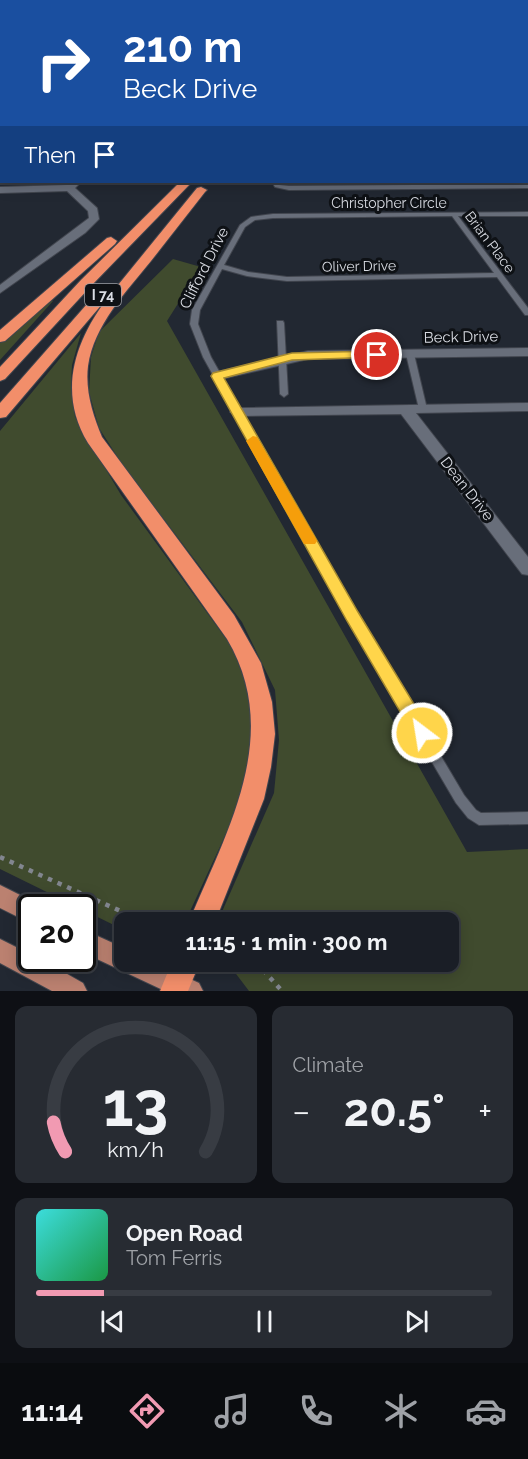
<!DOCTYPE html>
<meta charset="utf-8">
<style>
body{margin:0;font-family:Raleway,sans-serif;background:#272b32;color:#f1f3f6;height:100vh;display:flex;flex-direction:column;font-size:22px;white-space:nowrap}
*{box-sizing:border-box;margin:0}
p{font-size:20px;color:#9fa2a7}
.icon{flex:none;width:33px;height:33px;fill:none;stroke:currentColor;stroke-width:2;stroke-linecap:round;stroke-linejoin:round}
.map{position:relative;height:991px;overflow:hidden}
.side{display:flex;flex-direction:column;gap:15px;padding:15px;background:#0e1015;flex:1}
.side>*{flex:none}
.guide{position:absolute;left:0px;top:0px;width:528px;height:183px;box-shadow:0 3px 15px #0003,0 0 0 2px #383c43;background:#1a4fa0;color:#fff;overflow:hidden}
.speed{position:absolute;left:18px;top:894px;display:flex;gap:12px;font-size:30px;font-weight:700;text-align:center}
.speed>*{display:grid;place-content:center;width:78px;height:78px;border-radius:50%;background:#1a1e26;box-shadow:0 3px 15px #0003,0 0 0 2px #383c43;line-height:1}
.speed .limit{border:3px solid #111;border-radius:9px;background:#fff;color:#111}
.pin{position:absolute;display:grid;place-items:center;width:51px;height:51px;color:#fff;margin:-26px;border:3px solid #fff;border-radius:50%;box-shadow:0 2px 6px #0007}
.me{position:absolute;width:66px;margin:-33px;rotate:329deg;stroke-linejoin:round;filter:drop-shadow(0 0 4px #0008)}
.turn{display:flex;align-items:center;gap:21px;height:126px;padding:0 24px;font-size:27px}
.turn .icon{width:78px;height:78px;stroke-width:2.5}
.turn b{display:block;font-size:42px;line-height:51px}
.then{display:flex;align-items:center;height:57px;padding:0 24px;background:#0003;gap:12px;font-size:22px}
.big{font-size:45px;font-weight:700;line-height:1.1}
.side .card{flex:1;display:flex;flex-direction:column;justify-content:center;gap:9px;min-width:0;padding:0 21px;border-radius:12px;background:#272b32}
.side .dial{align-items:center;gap:0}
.dial svg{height:156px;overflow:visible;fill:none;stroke:#383c43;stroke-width:7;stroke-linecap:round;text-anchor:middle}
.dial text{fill:#f1f3f6;stroke:none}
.song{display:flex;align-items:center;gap:18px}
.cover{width:72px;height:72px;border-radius:9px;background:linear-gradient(135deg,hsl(180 70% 55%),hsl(140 70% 35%))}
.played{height:6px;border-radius:3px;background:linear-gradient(90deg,#f19ab2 15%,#383c43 15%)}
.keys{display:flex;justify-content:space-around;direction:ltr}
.heat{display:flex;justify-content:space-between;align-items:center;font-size:33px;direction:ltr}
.side .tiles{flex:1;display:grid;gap:15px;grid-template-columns:1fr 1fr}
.card:last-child{grid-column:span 2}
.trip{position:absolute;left:114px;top:912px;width:345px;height:60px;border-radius:12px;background:#1a1e26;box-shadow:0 3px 15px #0003,0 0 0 2px #383c43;font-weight:700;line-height:60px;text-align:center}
.tabs{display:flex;height:96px;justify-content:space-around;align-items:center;background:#0a0c0f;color:#9fa2a7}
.tabs .icon{width:42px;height:42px}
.tabs .selected{color:#f19ab2}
.tabs b{font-size:27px;color:#f1f3f6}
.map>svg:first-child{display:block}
.green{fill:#404b2e}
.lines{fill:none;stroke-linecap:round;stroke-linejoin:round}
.stream{stroke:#668c9c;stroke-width:2}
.lane-casing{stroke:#41454e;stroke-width:2}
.street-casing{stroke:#41454e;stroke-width:2}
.primary-casing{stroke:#41454e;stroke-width:2}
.highway-casing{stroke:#41454e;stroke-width:2}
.path{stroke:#82868f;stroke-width:4.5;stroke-dasharray:4.5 6;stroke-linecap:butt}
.lane{fill:#686e7a;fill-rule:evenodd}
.street{fill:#686e7a;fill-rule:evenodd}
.primary{fill:#bb8170;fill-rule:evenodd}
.highway{fill:#f28e6a;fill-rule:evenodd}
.route{fill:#ffd54a;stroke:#a68a30;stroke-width:1.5}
.slow{fill:#f59e0b}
.labels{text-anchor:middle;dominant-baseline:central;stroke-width:6;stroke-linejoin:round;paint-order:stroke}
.far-street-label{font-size:14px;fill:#d9dce3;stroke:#0e1115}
.shield{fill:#0e1115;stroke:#9c9fa5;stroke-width:1.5}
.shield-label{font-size:14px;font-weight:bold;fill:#d9dce3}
.street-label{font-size:15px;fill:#d9dce3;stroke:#0e1115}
</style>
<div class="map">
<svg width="528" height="991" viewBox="0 0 528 991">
<rect width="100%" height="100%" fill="#222832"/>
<g class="green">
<polygon points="173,259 201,267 167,321 467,852 528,849 528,991 249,991 227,962 448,962 448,922 222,922 221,914 274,793 279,740 275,690 242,622 122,464 99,428 89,392 91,357 99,332"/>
<polygon points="51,300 53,301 0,360 0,343"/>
<polygon points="81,333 72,365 71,385 75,417 121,495 232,647 245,681 253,727 248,776 230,825 185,922 124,922 124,930 0,869 0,431"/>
</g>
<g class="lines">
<polyline class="stream" points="363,0 371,2"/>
<g class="lane-casing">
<g id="lane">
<rect x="526" y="35" width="2" height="2"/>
<rect x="526" y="60" width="2" height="3"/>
<rect x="526" y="86" width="2" height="2"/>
<rect x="526" y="114" width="2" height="4"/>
<rect x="526" y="146" width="2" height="4"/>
<polygon points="272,182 278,182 279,185 289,186 528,184 528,188 289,190 275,187"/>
<path d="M528 212V216H458L528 308V315H525L497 277 287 281 247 276 222 269 200 310 198 324 211 357 356 613 464 795 476 810 481 813 528 812V824L479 825 468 818 456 803 348 619 203 357 190 324 192 310 240 225 251 217 273 214ZM452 216 494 273 287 277 248 272 224 265 245 227 255 220 273 218Z"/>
<polygon points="277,321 283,321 284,323 288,394 284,397 280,394"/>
<polygon points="407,352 410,352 414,354 427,409 426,411 423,412 419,409 406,354"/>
</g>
</g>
<g class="street-casing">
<g id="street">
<polygon points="0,0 7,0 0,3"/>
<polygon points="38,0 49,2 39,2"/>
<polygon points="79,0 87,0 77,2"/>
<polygon points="160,0 168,0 158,2"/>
<polygon points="284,0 296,2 285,2"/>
<rect x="0" y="27" width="2" height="4"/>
<polygon points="0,64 2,64 0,69"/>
<rect x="0" y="126" width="2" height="6"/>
<rect x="0" y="144" width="2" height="6"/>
<polygon points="72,182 81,182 75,188 97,208 99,219 85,233 0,293 0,285 89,218 88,211 67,191 0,193 0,187 67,185"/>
<polygon points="528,348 528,356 308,359 217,380 211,376 217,372 308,351"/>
<polygon points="528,403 528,411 416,413 528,557 528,575 522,574 401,414 237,416 230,412 237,408"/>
</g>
</g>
<g class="primary-casing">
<g id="primary">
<polygon points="0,885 40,905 41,908 32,908 32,924 0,908"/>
<polygon points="82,929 124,948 124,962 153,962 199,983 203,991 165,991 82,952"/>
<polygon points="0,939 32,955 32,958 39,958 83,983 87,991 52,991 0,963"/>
</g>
</g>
<g class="highway-casing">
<g id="highway">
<polygon points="444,0 453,0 442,2"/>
<polygon points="469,0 478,0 467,2"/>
<polygon points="180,182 192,182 91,286 5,379 0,381 0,367 81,280"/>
<path d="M201 187 207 190 205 192C187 215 169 238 151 261 126 292 94 325 88 366 85 391 93 415 102 437L234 615 261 663 272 702 275 734 271 767 264 799 215 922H189C226 832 284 735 227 639L88 443C57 392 75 340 109 296L6 417 0 418V403L102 287 107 286 114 290 197 188Z"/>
<polygon points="111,237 117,241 115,244 5,341 0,342 0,330 107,238"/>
<polygon points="172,962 200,962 188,991 160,991"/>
</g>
</g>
<g class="path">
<polyline points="0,857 145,922"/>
<polyline points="256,962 282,991"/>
</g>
<use href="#lane" class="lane"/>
<use href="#street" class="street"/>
<use href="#primary" class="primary"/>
<use href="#highway" class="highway"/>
</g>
<polygon class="route" points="377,351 383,355 381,357 292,360 224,378 358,612 428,727 431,733 428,739 422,741 416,739 347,621 211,376 213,373 292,353"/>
<polygon class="slow" points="253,436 257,437 315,537 317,541 315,544 304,544 246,441"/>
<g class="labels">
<g class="far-street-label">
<text x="389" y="203">Christopher Circle</text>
<text transform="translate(490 242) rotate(53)">Brian Place</text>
<text transform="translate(359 266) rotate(-1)">Oliver Drive</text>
</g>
<rect class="shield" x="85" y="284" width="36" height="22" rx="4.5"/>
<g class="shield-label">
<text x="103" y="295">I 74</text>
</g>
<g class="street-label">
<text transform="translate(204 268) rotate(-63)">Clifford Drive</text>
<text transform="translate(461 337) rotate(-1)">Beck Drive</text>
<text transform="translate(467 489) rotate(52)">Dean Drive</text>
</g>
</g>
</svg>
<div class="speed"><div class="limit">20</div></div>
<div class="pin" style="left:377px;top:355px;background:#d93025"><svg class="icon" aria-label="arrive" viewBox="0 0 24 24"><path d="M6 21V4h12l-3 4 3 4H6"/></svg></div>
<svg class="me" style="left:422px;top:733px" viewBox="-20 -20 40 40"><circle r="17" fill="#ffd54a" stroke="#fff" stroke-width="3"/><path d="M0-11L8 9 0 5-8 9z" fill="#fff"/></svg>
<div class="trip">11:15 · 1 min · 300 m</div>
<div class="guide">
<div class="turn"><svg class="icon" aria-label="right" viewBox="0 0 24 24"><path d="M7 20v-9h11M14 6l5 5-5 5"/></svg><div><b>210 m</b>Beck Drive</div></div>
<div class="then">Then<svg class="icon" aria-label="arrive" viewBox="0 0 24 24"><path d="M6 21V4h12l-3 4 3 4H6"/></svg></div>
</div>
</div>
<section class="side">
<div class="tiles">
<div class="card dial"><svg viewBox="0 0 100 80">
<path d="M14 69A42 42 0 1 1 86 69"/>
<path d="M14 69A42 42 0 0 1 8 54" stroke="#f19ab2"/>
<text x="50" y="56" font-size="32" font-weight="700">13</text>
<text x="50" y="72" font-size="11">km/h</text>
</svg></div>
<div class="card"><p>Climate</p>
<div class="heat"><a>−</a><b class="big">20.5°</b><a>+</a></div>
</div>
<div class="card">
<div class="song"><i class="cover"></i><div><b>Open Road</b><p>Tom Ferris</p></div></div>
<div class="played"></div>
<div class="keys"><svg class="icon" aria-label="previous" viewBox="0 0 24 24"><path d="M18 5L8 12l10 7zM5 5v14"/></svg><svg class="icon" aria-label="pause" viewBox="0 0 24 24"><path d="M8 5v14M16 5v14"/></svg><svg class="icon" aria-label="next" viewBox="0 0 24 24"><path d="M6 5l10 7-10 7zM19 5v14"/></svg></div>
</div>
</div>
</section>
<nav class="tabs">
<b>11:14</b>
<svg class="icon selected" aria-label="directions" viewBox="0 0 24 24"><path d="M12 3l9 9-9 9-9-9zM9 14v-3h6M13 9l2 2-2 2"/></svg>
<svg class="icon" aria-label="music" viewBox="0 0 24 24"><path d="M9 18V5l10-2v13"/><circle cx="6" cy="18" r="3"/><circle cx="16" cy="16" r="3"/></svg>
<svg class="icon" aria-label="phone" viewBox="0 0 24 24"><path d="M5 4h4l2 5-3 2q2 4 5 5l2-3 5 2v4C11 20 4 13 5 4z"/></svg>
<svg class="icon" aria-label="climate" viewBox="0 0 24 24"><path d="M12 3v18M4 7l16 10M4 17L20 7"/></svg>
<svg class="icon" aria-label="car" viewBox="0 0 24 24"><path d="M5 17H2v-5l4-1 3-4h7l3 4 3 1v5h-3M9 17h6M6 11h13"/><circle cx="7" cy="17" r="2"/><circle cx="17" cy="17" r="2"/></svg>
</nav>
